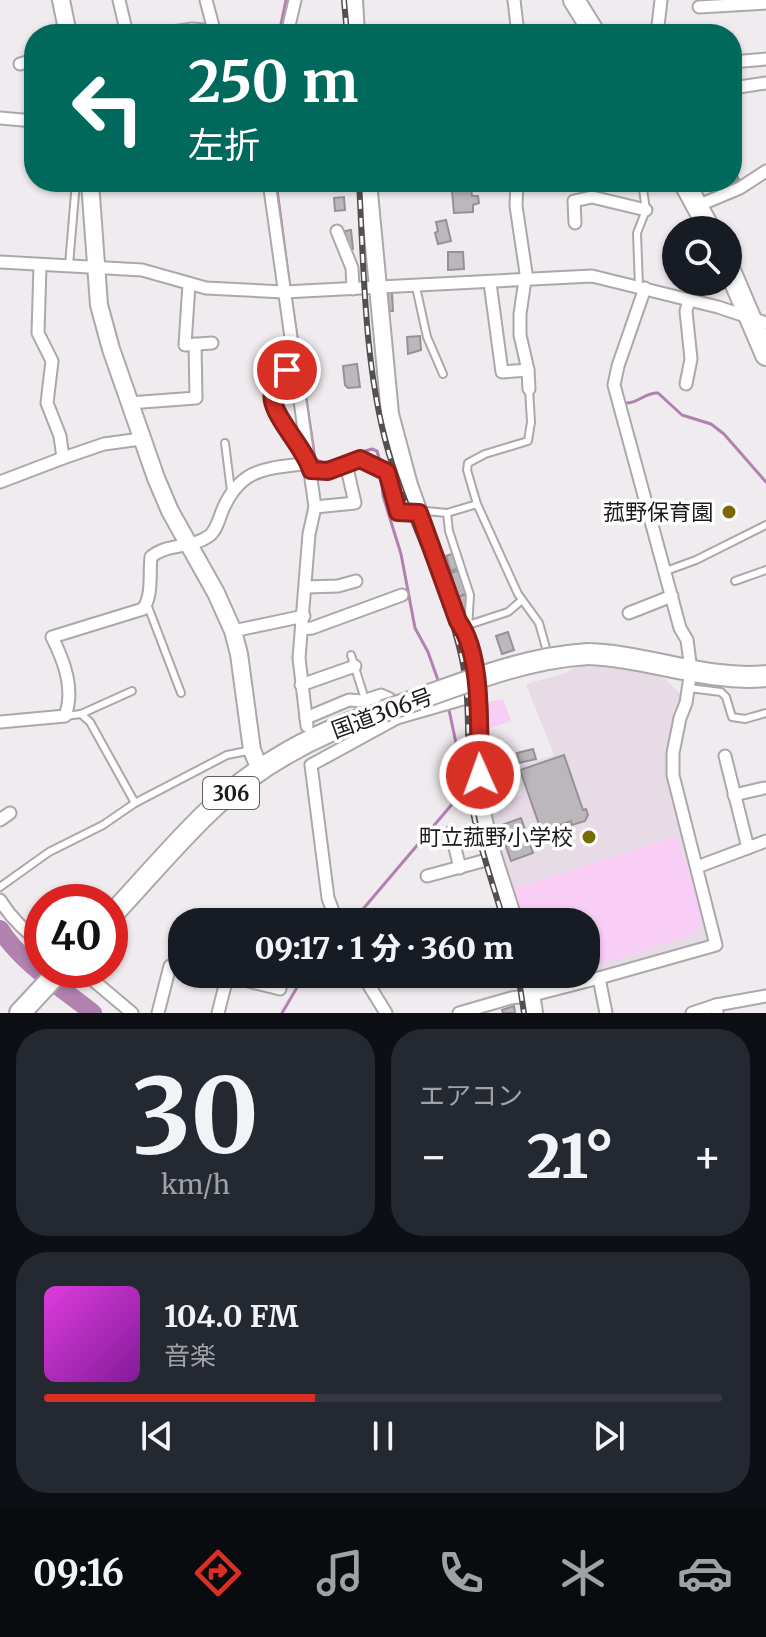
<!DOCTYPE html>
<html lang="ja">
<meta charset="utf-8">
<style>
body{margin:0;font-family:Merriweather,"Noto Sans JP",serif;background:#242831;color:#f1f3f6;height:100vh;display:flex;flex-direction:column;font-size:30px;white-space:nowrap}
*{box-sizing:border-box;margin:0}
p{font-size:26px;color:#9ea1a6}
.icon{flex:none;width:44px;height:44px;fill:none;stroke:currentColor;stroke-width:2;stroke-linecap:round;stroke-linejoin:round}
.map{position:relative;height:1013px;overflow:hidden}
.details{display:flex;flex-direction:column;gap:16px;padding:16px;background:#0d0f14;flex:1}
.details>*{flex:none}
.hud{position:absolute;left:24px;top:24px;width:718px;height:168px;border-radius:32px;box-shadow:0 2px 6px #0004;background:#00695c;color:#fff;overflow:hidden}
.controls{position:absolute;left:662px;top:216px;display:grid;gap:16px}
.controls a{display:grid;place-items:center;width:80px;height:80px;border-radius:50%;background:#171b24;box-shadow:0 2px 6px #0004;font-size:40px}
.speed{position:absolute;left:24px;top:884px;display:flex;gap:16px;font-size:40px;font-weight:700;text-align:center}
.speed>*{display:grid;place-content:center;width:104px;height:104px;border-radius:50%;background:#171b24;box-shadow:0 2px 6px #0004;line-height:1}
.speed .limit{border:12px solid #d22;background:#fff;color:#111}
.pin{position:absolute;display:grid;place-items:center;width:68px;height:68px;color:#fff;margin:-34px;border:4px solid #fff;border-radius:50%;box-shadow:0 2px 8px #0007}
.me{position:absolute;width:88px;margin:-44px;rotate:358deg;stroke-linejoin:round;filter:drop-shadow(0 0 6px #0008)}
.turn{display:flex;align-items:center;gap:28px;height:168px;padding:0 32px;font-size:36px}
.turn .icon{width:104px;height:104px;stroke-width:2.5}
.turn b{display:block;font-size:56px;line-height:68px}
.big{font-size:60px;font-weight:800;line-height:1.1}
.details .widget{flex:1;display:flex;flex-direction:column;justify-content:center;gap:12px;min-width:0;padding:0 28px;border-radius:32px;background:#242831}
.details .dial{align-items:center;gap:0}
.dial b{font-size:104px;line-height:1}
.song{display:flex;align-items:center;gap:24px}
.cover{width:96px;height:96px;border-radius:12px;background:linear-gradient(135deg,hsl(300 70% 55%),hsl(290 70% 35%))}
.played{height:8px;border-radius:4px;background:linear-gradient(90deg,#d93025 40%,#363941 40%)}
.keys{display:flex;justify-content:space-around;direction:ltr}
.heat{display:flex;justify-content:space-between;align-items:center;font-size:44px;direction:ltr}
.details .tiles{flex:1;display:grid;gap:16px;grid-template-columns:1fr 1fr}
.widget:last-child{grid-column:span 2}
.trip{position:absolute;left:168px;top:908px;width:432px;height:80px;border-radius:32px;background:#171b24;box-shadow:0 2px 6px #0004;font-weight:800;line-height:80px;text-align:center}
.tabs{display:flex;height:128px;justify-content:space-around;align-items:center;background:#090b0e;color:#9ea1a6}
.tabs .icon{width:56px;height:56px}
.tabs .current{color:#d93025}
.tabs b{font-size:36px;color:#f1f3f6}
.map>svg:first-child{display:block}
.built{fill:#e7dce6}
.green{fill:#f9cef6}
.lines{fill:none;stroke-linecap:round;stroke-linejoin:round}
.stream{stroke:#b181af;stroke-width:3}
.river{stroke:#b181af;stroke-width:18}
.building{fill:#bcb7bb;stroke:#969196;stroke-width:2}
.lane-casing{stroke:#aca7ab;stroke-width:10}
.street-casing{stroke:#aca7ab;stroke-width:15}
.secondary-casing{stroke:#aca7ab;stroke-width:20}
.highway-casing{stroke:#aca7ab;stroke-width:24}
.lane{stroke:#fff;stroke-width:6}
.street{stroke:#fff;stroke-width:11}
.secondary{stroke:#fff;stroke-width:16}
.highway{stroke:#fff;stroke-width:20}
.rail-casing{stroke:#524f51;stroke-width:6}
.rail{stroke:#fff;stroke-width:3;stroke-dasharray:9;stroke-linecap:butt}
.highway-bridge-casing{stroke:#aca7ab;stroke-width:24;stroke-linecap:butt}
.highway-bridge{stroke:#fff;stroke-width:20}
.route-casing{stroke:#8d1f18;stroke-width:20}
.route{stroke:#d93025;stroke-width:14}
.poi-dot{fill:#776b04;stroke:#fff;stroke-width:3}
.labels{text-anchor:middle;dominant-baseline:central;stroke-width:7;stroke-linejoin:round;paint-order:stroke}
.shield{fill:#fff;stroke:#605f5f;stroke-width:2}
.shield-label{font-size:20px;font-weight:bold;fill:#1c1a1b}
.poi-label{font-size:22px;fill:#1c1a1b;stroke:#fff;text-anchor:end}
.street-label{font-size:22px;fill:#1c1a1b;stroke:#fff}
</style>
<div class="map">
<svg width="766" height="1013" viewBox="0 0 766 1013">
<rect width="100%" height="100%" fill="#f0ebef"/>
<polygon class="built" points="591,663 624,666 657,672 682,695 669,752 709,937 702,945 545,988 537,982 534,974 586,974 586,922 520,922 497,849 488,805 522,795 518,766 554,755 526,684 566,673 578,664"/>
<g class="green">
<polygon points="503,699 511,721 485,730 483,703"/>
<polygon points="677,836 703,919 701,926 691,935 586,969 586,922 523,922 514,888"/>
</g>
<g class="lines">
<g class="stream">
<polyline points="280,29 286,0"/>
<polyline points="276,182 290,289"/>
<polyline points="291,297 315,459 324,463 372,449 377,451 381,465"/>
<path d="M625 403C638 404 645 392 658 393L682 415 711 424 724 434 766 482"/>
<polyline points="381,473 383,496 401,554 415,628 428,652 439,683"/>
<polyline points="352,922 459,796 460,762 448,705"/>
<polyline points="282,1013 305,974"/>
</g>
<path class="river" d="M0 929C21 963 62 988 93 1013"/>
</g>
<g class="building">
<polygon points="396,31 397,34 364,34 363,32"/>
<polygon points="732,168 739,179 719,189 716,182 732,182"/>
<polygon points="471,189 472,196 478,196 479,203 473,205 473,212 454,213 452,191"/>
<polygon points="344,197 345,210 335,211 334,198"/>
<polygon points="446,220 451,241 438,244 435,233 438,231 436,222"/>
<polygon points="351,230 353,249 347,250 345,231"/>
<polygon points="448,252 463,252 464,269 448,270"/>
<polygon points="384,293 392,293 393,311 385,311"/>
<polygon points="420,336 421,350 408,354 407,337"/>
<polygon points="357,364 360,387 348,388 345,385 343,366"/>
<polygon points="454,553 459,568 451,571 446,556"/>
<polygon points="459,570 466,594 458,597 451,573"/>
<polygon points="466,594 466,611 464,612 458,597"/>
<polygon points="508,632 514,650 502,654 496,636"/>
<polygon points="533,749 536,759 519,763 517,753"/>
<polygon points="564,755 583,810 586,809 588,815 585,821 572,825 571,821 548,829 549,833 546,833 544,826 540,827 520,770"/>
<polygon points="521,818 533,853 511,861 499,826"/>
<polygon points="493,974 504,974 506,980 497,982 495,977 492,978"/>
<polygon points="514,1006 515,1013 503,1013 502,1010"/>
</g>
<g class="lines">
<g class="lane-casing">
<g id="lane">
<polyline points="69,265 76,182"/>
<polyline points="416,287 427,337 443,374"/>
<polyline points="639,287 637,233 646,210 642,182"/>
<polyline points="225,443 231,491"/>
<polyline points="477,504 467,470 468,463 485,454 528,441 531,422 529,389"/>
<polyline points="398,512 426,511 447,513 477,504 518,594 539,623 546,648"/>
<polyline points="447,513 449,531 470,595 468,629"/>
<polyline points="666,571 696,560 766,525"/>
<polyline points="735,581 766,570"/>
<polyline points="147,604 181,693"/>
<polyline points="468,625 508,612 522,600"/>
<polyline points="351,655 363,693"/>
<polyline points="689,688 721,692 726,697 732,717 745,719 766,713"/>
<polyline points="81,714 90,722 135,803"/>
<polyline points="65,716 81,714 132,691"/>
<polyline points="0,887 49,852 103,825 135,803 227,755 252,750"/>
</g>
</g>
<g class="street-casing">
<g id="street">
<polyline points="119,0 127,34"/>
<polyline points="206,0 214,30"/>
<polyline points="514,0 518,34"/>
<polyline points="699,7 766,3"/>
<polyline points="161,34 192,29 244,34"/>
<polyline points="287,34 295,0"/>
<polyline points="657,34 661,0"/>
<polyline points="732,62 766,59"/>
<polyline points="20,64 34,60"/>
<polyline points="732,88 766,83"/>
<polyline points="0,118 34,121"/>
<polyline points="269,182 315,507 309,534 299,658 307,726"/>
<polyline points="517,182 516,206 526,273 520,314 520,335 528,370 529,389"/>
<polyline points="697,206 740,188 766,171"/>
<polyline points="575,223 574,201 592,197 646,210"/>
<polyline points="337,231 352,268 353,289"/>
<polyline points="0,262 142,270 206,288 284,292 592,276 718,307 766,323"/>
<polyline points="490,283 502,372 528,370"/>
<polyline points="189,284 185,345 212,343"/>
<path d="M294 363C253 408 281 414 305 455"/>
<polyline points="686,384 691,359 686,311 689,300"/>
<polyline points="129,403 196,398 195,344"/>
<polyline points="63,458 104,444 141,439"/>
<polyline points="311,470 328,471 360,459 387,472 398,512"/>
<polyline points="0,482 63,458 60,436 47,403 52,361 38,333 40,266"/>
<polyline points="315,507 355,503 346,464"/>
<polyline points="306,587 338,586 356,581"/>
<polyline points="629,613 672,596"/>
<polyline points="302,629 312,628 402,595"/>
<polyline points="233,631 304,616"/>
<polyline points="301,685 355,666"/>
<polyline points="306,718 349,700 363,701 381,695 390,699 397,718 311,765 328,898 337,922"/>
<polyline points="397,718 477,695"/>
<path d="M0 722 65 716C75 689 64 661 52 637L143 609C153 595 149 574 151 557 167 543 191 549 209 536 217 530 219 518 223 509 242 466 268 469 309 463"/>
<polyline points="725,756 748,848"/>
<polyline points="734,795 764,788"/>
<polyline points="0,820 10,813"/>
<polyline points="451,832 460,868"/>
<polyline points="697,867 766,841"/>
<polyline points="427,876 494,858"/>
<path d="M0 900C11 918 24 931 42 943"/>
<polyline points="81,970 132,1013"/>
<polyline points="362,974 386,1013"/>
<polyline points="228,976 280,989"/>
<polyline points="599,978 606,1013"/>
<polyline points="716,1005 766,996"/>
<polyline points="158,1013 170,966"/>
<polyline points="218,1013 228,974"/>
<polyline points="459,1013 511,998 533,995 599,978 716,945 673,775 673,753 680,718 686,703 691,670 687,640 680,628 614,385 618,366 645,288"/>
<polyline points="692,1013 716,1005 717,1013"/>
</g>
</g>
<g class="secondary-casing">
<g id="secondary">
<polyline points="61,0 68,34"/>
<polyline points="354,0 356,34"/>
<polyline points="90,182 99,305 111,349 156,478 170,511 216,593 233,631 239,654 252,750 260,770"/>
<path d="M368 182 390 414 409 485 458 621C487 659 476 754 481 803 486 844 503 883 514 922"/>
<polyline points="528,974 534,1013"/>
</g>
</g>
<g class="highway-casing">
<g id="highway">
<polyline points="574,0 595,34"/>
<polyline points="684,182 710,230"/>
<polyline points="728,266 766,355"/>
<path d="M588 654C648 656 708 682 766 676"/>
<path d="M110 917C142 883 172 847 206 814 256 765 317 732 384 711"/>
<polyline points="20,1013 60,970"/>
</g>
</g>
<use href="#lane" class="lane"/>
<use href="#street" class="street"/>
<use href="#secondary" class="secondary"/>
<use href="#highway" class="highway"/>
<g class="rail-casing">
<g id="rail">
<polyline points="344,0 347,34"/>
<path d="M359 182C364 270 364 362 387 447 407 519 446 586 462 659 472 707 465 756 472 805 478 844 493 883 504 922"/>
<polyline points="518,974 524,1013"/>
</g>
</g>
<use href="#rail" class="rail"/>
<g class="highway-bridge-casing">
<path id="highway-bridge" d="M384 711C450 689 518 658 588 654"/>
</g>
<use href="#highway-bridge" class="highway-bridge"/>
</g>
<g class="lines">
<g class="route-casing">
<path id="route" d="M287 370C282 376 275 384 273 391 267 412 304 445 311 470L328 471 360 459 387 472 398 512 419 513 458 621C484 656 478 732 480 775"/>
</g>
<use href="#route" class="route"/>
</g>
<g class="poi-dot">
<circle cx="729" cy="512" r="8"/>
<circle cx="589" cy="837" r="8"/>
</g>
<g class="labels">
<rect class="shield" x="203" y="777" width="56" height="32" rx="6"/>
<g class="shield-label">
<text x="231" y="793">306</text>
</g>
<g class="poi-label">
<text x="713" y="512">菰野保育園</text>
<text x="573" y="837">町立菰野小学校</text>
</g>
<g class="street-label">
<text transform="translate(382 713) rotate(-20)">国道306号</text>
</g>
</g>
</svg>
<div class="controls">
<a><svg class="icon" aria-label="search" viewBox="0 0 24 24"><circle cx="10" cy="10" r="6"/><path d="M15 15l6 6"/></svg></a>
</div>
<div class="speed"><div class="limit">40</div></div>
<div class="pin" style="left:287px;top:370px;background:#d93025"><svg class="icon" aria-label="arrive" viewBox="0 0 24 24"><path d="M6 21V4h12l-3 4 3 4H6"/></svg></div>
<svg class="me" style="left:480px;top:775px" viewBox="-20 -20 40 40"><circle r="17" fill="#d93025" stroke="#fff" stroke-width="3"/><path d="M0-11L8 9 0 5-8 9z" fill="#fff"/></svg>
<div class="trip">09:17 · 1 分 · 360 m</div>
<div class="hud">
<div class="turn"><svg class="icon" aria-label="left" viewBox="0 0 24 24"><path d="M17 20v-9H6M10 6l-5 5 5 5"/></svg><div><b>250 m</b>左折</div></div>
</div>
</div>
<section class="details">
<div class="tiles">
<div class="widget dial"><b>30</b><p>km/h</p></div>
<div class="widget"><p>エアコン</p>
<div class="heat"><a>−</a><b class="big">21°</b><a>+</a></div>
</div>
<div class="widget">
<div class="song"><i class="cover"></i><div><b>104.0 FM</b><p>音楽</p></div></div>
<div class="played"></div>
<div class="keys"><svg class="icon" aria-label="previous" viewBox="0 0 24 24"><path d="M18 5L8 12l10 7zM5 5v14"/></svg><svg class="icon" aria-label="pause" viewBox="0 0 24 24"><path d="M8 5v14M16 5v14"/></svg><svg class="icon" aria-label="next" viewBox="0 0 24 24"><path d="M6 5l10 7-10 7zM19 5v14"/></svg></div>
</div>
</div>
</section>
<nav class="tabs">
<b>09:16</b>
<svg class="icon current" aria-label="directions" viewBox="0 0 24 24"><path d="M12 3l9 9-9 9-9-9zM9 14v-3h6M13 9l2 2-2 2"/></svg>
<svg class="icon" aria-label="music" viewBox="0 0 24 24"><path d="M9 18V5l10-2v13"/><circle cx="6" cy="18" r="3"/><circle cx="16" cy="16" r="3"/></svg>
<svg class="icon" aria-label="phone" viewBox="0 0 24 24"><path d="M5 4h4l2 5-3 2q2 4 5 5l2-3 5 2v4C11 20 4 13 5 4z"/></svg>
<svg class="icon" aria-label="climate" viewBox="0 0 24 24"><path d="M12 3v18M4 7l16 10M4 17L20 7"/></svg>
<svg class="icon" aria-label="car" viewBox="0 0 24 24"><path d="M5 17H2v-5l4-1 3-4h7l3 4 3 1v5h-3M9 17h6M6 11h13"/><circle cx="7" cy="17" r="2"/><circle cx="17" cy="17" r="2"/></svg>
</nav>
